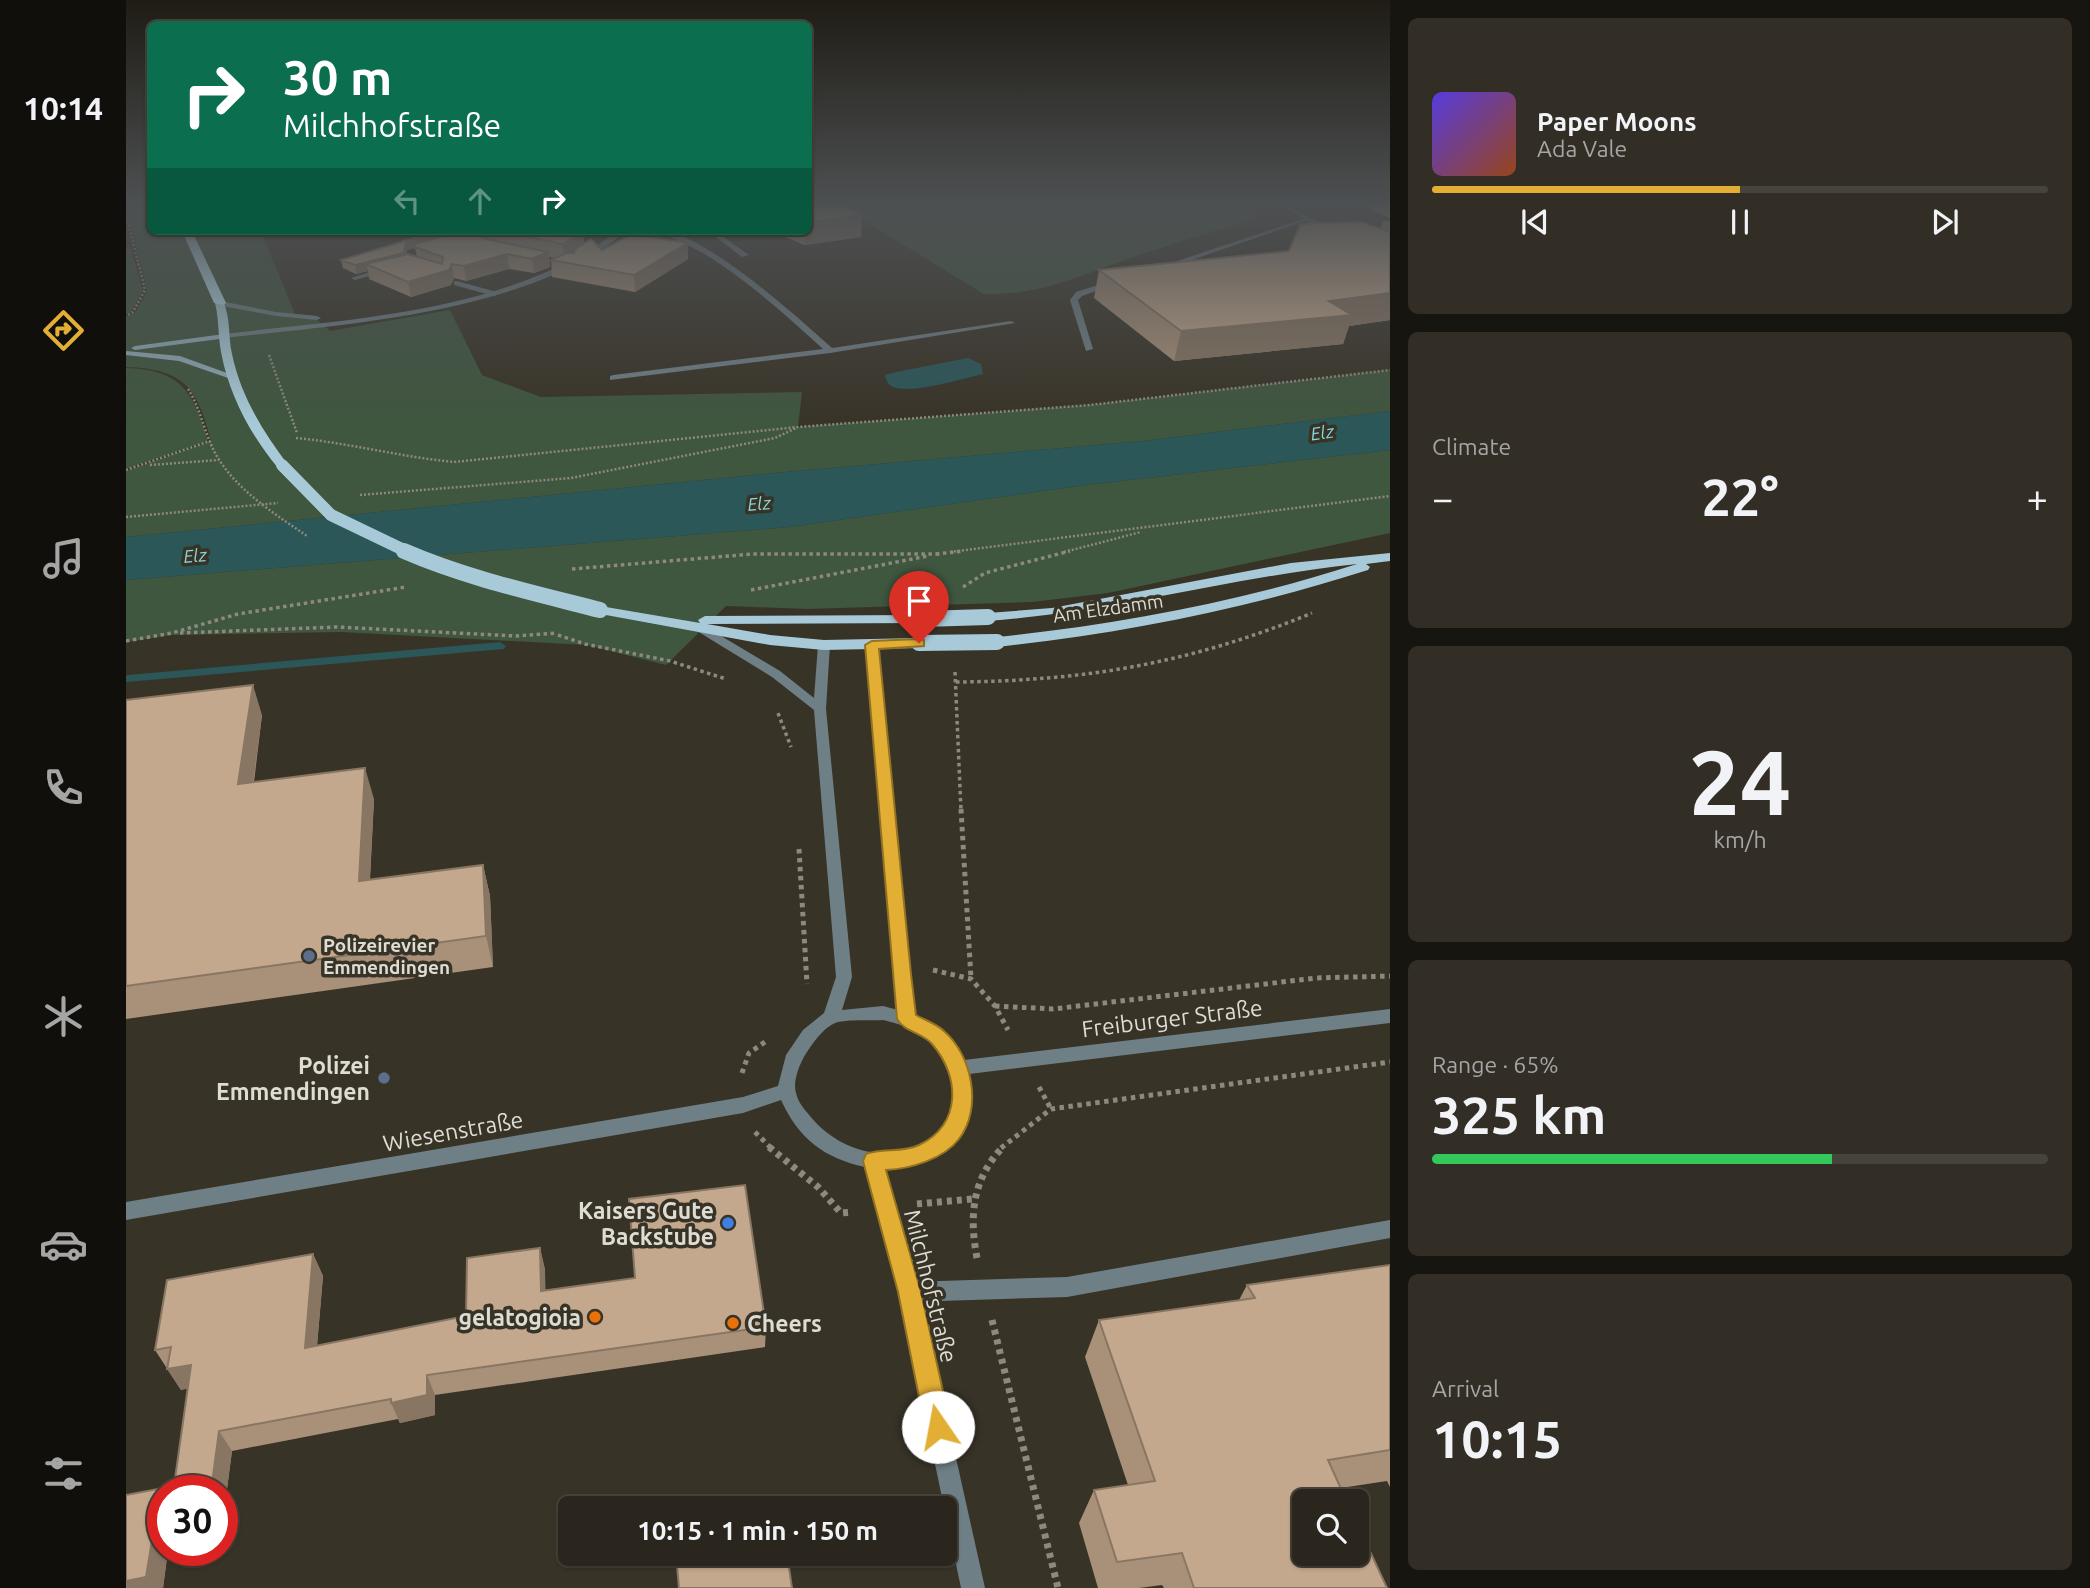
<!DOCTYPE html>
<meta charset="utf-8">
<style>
body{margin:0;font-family:Ubuntu,sans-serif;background:#322e26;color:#f1f3f6;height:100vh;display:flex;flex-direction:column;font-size:26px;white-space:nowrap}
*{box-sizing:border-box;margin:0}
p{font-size:23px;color:#a5a5a4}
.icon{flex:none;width:38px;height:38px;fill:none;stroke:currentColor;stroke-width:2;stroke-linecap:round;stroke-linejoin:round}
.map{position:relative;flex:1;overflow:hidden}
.panel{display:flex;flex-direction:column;gap:18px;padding:18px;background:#171510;width:700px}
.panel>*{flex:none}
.top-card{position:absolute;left:21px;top:21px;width:665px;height:214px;border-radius:10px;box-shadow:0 2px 5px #0004,0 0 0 2px #46433b;background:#0b6e4f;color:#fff;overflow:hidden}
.fabs{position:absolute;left:1166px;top:1489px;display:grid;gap:14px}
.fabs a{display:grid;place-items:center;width:77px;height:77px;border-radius:10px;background:#2a261d;box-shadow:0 2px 5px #0004,0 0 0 2px #46433b;font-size:35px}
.speed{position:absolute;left:21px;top:1475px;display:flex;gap:14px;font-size:35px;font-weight:700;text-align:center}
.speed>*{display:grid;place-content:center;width:91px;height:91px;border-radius:50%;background:#2a261d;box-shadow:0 2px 5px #0004,0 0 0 2px #46433b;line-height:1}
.speed .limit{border:10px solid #d22;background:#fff;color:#111}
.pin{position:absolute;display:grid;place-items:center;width:60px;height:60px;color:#fff;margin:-72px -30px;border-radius:50% 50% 50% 0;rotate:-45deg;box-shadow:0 0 7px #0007}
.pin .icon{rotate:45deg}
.me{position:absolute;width:77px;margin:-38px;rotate:348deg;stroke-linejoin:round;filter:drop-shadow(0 0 5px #0008)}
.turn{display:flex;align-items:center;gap:24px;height:147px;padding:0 21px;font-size:32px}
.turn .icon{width:91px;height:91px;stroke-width:2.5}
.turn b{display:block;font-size:49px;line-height:60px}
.lanes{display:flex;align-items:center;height:66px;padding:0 21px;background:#0003;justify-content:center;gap:35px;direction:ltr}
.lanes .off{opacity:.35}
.big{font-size:52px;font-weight:700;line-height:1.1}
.panel .card{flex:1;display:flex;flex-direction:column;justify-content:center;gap:10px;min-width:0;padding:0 24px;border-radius:10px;background:#322e26}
.panel .dial{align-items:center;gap:0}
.dial b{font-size:91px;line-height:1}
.song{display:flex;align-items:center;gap:21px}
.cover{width:84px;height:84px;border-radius:10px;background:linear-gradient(135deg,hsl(250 70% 55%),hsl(20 70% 35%))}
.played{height:7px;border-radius:4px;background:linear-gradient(90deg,#e2af34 50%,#46433b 50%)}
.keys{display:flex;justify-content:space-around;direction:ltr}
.heat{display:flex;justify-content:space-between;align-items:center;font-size:38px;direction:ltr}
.charge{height:10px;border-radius:5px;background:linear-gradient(90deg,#34c759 65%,#46433b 0)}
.trip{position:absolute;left:432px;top:1496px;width:399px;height:70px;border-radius:10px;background:#2a261d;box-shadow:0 2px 5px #0004,0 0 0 2px #46433b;font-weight:700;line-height:70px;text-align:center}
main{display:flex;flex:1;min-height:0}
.menu{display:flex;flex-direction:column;width:126px;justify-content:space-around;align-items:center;background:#110f0c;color:#a5a5a4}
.menu .icon{width:49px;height:49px}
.menu .on{color:#e2af34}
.menu b{font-size:32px;color:#f1f3f6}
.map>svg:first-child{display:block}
.green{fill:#3f563f}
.water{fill:#2b5759}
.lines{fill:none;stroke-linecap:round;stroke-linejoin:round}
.stream{fill:#2b5759;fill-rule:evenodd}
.path-far3{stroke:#8d897f;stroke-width:2.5;stroke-dasharray:2 2;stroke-linecap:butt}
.path-far2{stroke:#8d897f;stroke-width:3.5;stroke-dasharray:3.5 3.5;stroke-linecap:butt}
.path-far1{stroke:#8d897f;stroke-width:5;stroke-dasharray:4.5 4.5;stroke-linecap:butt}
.path{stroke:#8d897f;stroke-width:7;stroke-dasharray:5 5;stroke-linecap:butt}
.lane{fill:#6f7f86;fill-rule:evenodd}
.street{fill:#6f7f86;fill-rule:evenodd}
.secondary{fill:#8fa9b5;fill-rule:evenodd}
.primary{fill:#a8cad8;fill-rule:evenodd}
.highway{fill:#bee7f9;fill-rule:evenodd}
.primary-bridge-far1{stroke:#a8cad8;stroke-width:12}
.primary-bridge{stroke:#a8cad8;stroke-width:16}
.wall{fill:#a89079;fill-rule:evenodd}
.shaded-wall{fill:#887663}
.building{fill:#c3a88d;stroke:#887663;stroke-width:2}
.route{fill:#e2af34;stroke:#937222;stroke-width:2}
.service-dot{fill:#5c6f8a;stroke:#383327;stroke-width:2.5}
.shop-dot{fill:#3f7fe0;stroke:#383327;stroke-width:2.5}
.food-dot{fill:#e8710a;stroke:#383327;stroke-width:2.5}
.labels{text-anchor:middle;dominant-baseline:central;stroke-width:7;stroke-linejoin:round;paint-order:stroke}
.far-water-label{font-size:18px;font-style:italic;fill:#88d8dc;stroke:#383327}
.street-label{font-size:19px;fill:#dfdcd4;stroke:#383327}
.poi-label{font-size:19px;font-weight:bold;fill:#dfdcd4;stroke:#383327;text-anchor:start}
.near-street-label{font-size:23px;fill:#dfdcd4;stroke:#383327}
.near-poi-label{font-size:23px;font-weight:bold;fill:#dfdcd4;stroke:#383327;text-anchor:end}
</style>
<main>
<nav class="menu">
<b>10:14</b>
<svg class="icon on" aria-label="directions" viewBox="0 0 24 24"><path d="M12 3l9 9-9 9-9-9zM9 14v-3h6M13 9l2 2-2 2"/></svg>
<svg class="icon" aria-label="music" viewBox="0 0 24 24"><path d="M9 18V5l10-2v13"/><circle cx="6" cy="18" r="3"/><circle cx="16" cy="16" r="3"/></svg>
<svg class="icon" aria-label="phone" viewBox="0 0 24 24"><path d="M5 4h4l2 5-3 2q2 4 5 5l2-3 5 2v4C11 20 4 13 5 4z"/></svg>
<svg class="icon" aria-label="climate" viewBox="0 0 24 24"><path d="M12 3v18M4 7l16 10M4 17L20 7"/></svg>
<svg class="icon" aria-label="car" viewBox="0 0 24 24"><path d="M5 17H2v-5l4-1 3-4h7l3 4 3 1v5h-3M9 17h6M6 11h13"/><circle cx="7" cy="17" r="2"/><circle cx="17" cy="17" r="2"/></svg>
<svg class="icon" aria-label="filters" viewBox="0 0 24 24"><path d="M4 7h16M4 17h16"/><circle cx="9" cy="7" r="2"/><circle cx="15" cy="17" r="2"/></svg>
</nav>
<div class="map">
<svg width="1264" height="1588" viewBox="0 0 1264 1588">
<rect width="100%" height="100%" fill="#383327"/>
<g class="green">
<path d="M0 202H24V231H135L169 314 187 316 204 331 324 310 356 375 415 397 676 392 672 427 964 405 1264 370V411L1017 441 648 473 0 537V471L85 441C71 387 58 369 0 367V317L9 313 21 291Z"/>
<path d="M707 202H1116L1128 208 1130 214 1125 219C1084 233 1043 245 1002 259 954 276 910 296 858 294Z"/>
<polygon points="4,247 17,290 5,312 0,314 0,248"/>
<path d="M0 368C55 370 67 391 82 441L0 469Z"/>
<polygon points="1264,450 1264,533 982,593 906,602 681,609 600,606 540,665 461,645 215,632 45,635 0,642 0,580 663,527 952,486"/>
</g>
<g class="water">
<path d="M842 358 855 364 857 374C839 378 778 397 764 385 761 383 760 379 759 375L770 372Z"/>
<polygon points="1264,411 1264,450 952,486 663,527 0,580 0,537 648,473 1017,441"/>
</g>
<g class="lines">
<polygon class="stream" points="374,642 380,646 378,649 0,682 0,676 2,675"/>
<g class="path-far3">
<polyline points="0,213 19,290 7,312 0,316"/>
<polyline points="143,355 171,433"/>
<path d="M62 389C76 411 79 437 92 458 113 492 149 514 181 536"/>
<path d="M170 438C223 443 275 457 328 462L672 427 964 405 1264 370"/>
<polyline points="24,465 93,460"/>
<polyline points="0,470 84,441"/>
<polyline points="234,495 445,478 649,438 670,428"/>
<polyline points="0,517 152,503"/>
<polyline points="824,552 1264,496"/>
<polyline points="938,552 1015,532"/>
</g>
<g class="path-far2">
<polyline points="810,554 838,551"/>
<polyline points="446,569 627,554 813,554"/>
<polyline points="837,587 859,573 944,551"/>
<polyline points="625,590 802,556"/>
<polyline points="54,633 211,627 390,636 430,633"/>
<polyline points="432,635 459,644 544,661 600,679"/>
<polyline points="0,641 46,633 112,614 280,587"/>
<polyline points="829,672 835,811"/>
<path d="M830 682C960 681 1065 663 1186 613"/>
<polyline points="652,713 665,747"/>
</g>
<g class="path-far1">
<polyline points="835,809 845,979"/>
<polyline points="673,849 681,984"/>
<polyline points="807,970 845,979 869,1006 882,1030"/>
<polyline points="869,1006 927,1009 1190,978 1264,976"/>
<polyline points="616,1073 623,1053 639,1042"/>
<polyline points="913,1087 925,1109"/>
<polyline points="629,1132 645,1148"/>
<polyline points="875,1148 925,1109 1264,1062"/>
</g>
<g class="path">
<polyline points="643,1147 692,1187 715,1213 727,1212"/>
<polyline points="791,1204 846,1199"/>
<path d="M851 1258C843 1216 846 1179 877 1147"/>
<polyline points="866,1320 932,1588"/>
</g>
<g class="lane">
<polygon points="1180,218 1185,219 1054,264 1061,268 1061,272 1055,272 1045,263"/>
<path d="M534 231C577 231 672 318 706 348L885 321 889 323 704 353 484 380V376L487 375 697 349C660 315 621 280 577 253 563 245 547 240 534 231Z"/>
<polygon points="582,231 589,231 623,255 616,257"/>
<polygon points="257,268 264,270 229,280 225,278"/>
<polygon points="331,281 371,292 372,294 368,296 328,285 328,281"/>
<polygon points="985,281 992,283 956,296 952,300 967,349 960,351 944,300 950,292"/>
<polygon points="1264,1220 1264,1238 941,1297 783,1302 776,1299 773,1292 776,1285 783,1282 941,1277"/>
</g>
<g class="street">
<polygon points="1147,202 1154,202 1210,232 1205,233"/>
<path d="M492 231H500C404 313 220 324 98 338L94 336 98 334C216 320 345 314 452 257 466 250 479 240 492 231Z"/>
<polygon points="94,301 150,312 191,316 195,318 191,320 150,316 91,305 91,301"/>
<path d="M575 624 654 671 688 698 692 645 698 641 704 645 700 709 726 977 716 1010 757 1006 772 1010 740 645 746 641 752 645 789 1015 818 1031 838 1060 1264 1009V1023L843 1074 846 1104 832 1139 809 1157 776 1168 759 1169 793 1292 859 1588H835L773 1292 739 1167C698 1158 673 1139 655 1100L617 1113 0 1220V1202L617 1097 652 1086 660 1055 677 1030 698 1013 710 977 688 710 646 677 571 631 569 628ZM757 1020C773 1024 792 1029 805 1041 826 1059 837 1105 819 1128 816 1132 810 1135 806 1138 766 1167 713 1152 684 1116 678 1109 672 1102 670 1093 666 1080 675 1060 683 1049 689 1040 699 1027 709 1023 720 1019 745 1021 757 1020Z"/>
</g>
<g class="secondary">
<polygon points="98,334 102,336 101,338 9,350 5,348 9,346"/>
<polygon points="0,351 54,356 112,377 105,379 53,361 0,355"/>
</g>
<g class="primary">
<path d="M94 300 97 301C105 318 102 337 106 354 115 397 137 431 162 465L160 468H152C124 434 103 395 95 352 92 335 93 319 89 303Z"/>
<path d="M1264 553V561L1240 564 1244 567 1242 570C1120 609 998 633 871 647L863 642 871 637C994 624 1113 602 1231 564 1107 577 986 612 862 621L855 617 862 613 926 608 1165 563Z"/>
<polygon points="474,606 574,623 572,620 579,616 796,615 803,619 796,623 581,624 644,635 698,640 793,638 801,643 793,648 698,650 644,645 469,613 467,610"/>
</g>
<polygon class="highway" points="56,231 66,231 100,303 98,305 88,303"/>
<polyline class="primary-bridge-far1" points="156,465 205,515 282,552"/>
<g class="primary-bridge">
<path d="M278 551C340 578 408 593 474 610"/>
<polyline points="796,619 862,617"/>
<polyline points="793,643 871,642"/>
</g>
</g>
<g class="wall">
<polygon points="1231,202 1264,202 1264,218"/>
<polygon points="736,215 735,237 679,245 644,231 682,231"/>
<polygon points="1257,221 1264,221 1264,320 1223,326 1217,344 1048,361 968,298 973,270 1163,251 1255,228"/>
<path d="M312 231H341L342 234 353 236 349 231H456L457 232 458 243 476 250 562 243V259L509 292 426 277 425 260 429 258 423 257 424 267 408 273 383 269 340 281 328 278 325 285 285 297 243 279 242 271 230 274 217 268 215 260ZM289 248 291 257 281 255V250Z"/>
<polygon points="0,700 136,715 128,782 248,799 244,880 357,865 364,896 367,967 0,1019"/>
<polygon points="619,1185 640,1327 639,1347 309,1395 309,1415 274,1423 272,1419 106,1451 96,1527 96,1491 37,1491 37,1550 42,1550 37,1588 0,1588 0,1495 48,1486 62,1388 55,1390 29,1350 41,1280 187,1254 197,1276 191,1346 340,1316 341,1258 414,1248 419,1270 419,1290 509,1278 503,1199"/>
<polygon points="1264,1265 1264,1487 1261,1481 1215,1488 1261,1588 1038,1588 1036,1585 1013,1588 972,1588 953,1523 968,1490 1002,1485 959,1357 973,1320 1113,1300 1121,1285"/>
</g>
<g class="shaded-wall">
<polygon points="736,215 735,237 679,245 679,231 682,231 682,223"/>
<polygon points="325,231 326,239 289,247 289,248 281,250 279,261 240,264 242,271 230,274 229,265 280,242"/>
<polygon points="457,232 458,248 439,260 437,244"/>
<polygon points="562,243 562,259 509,292 508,275"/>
<polygon points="422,252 424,267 408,273 406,259"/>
<polygon points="381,254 383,269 340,281 338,266"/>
<polygon points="326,264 328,278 325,285 285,297 282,282"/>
<polygon points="1264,293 1264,320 1223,326 1217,344 1048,361 1055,331 1203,301"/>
<polygon points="127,685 136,715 123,815 112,784"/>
<polygon points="239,768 248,799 242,913 233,881"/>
<polygon points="357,865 364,896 367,967 360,936"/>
<polygon points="414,1248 419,1270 420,1312 415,1291"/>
<polygon points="187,1254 197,1276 189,1369 179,1348"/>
<polygon points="65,1365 79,1385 55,1390 41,1369"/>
<polygon points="301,1375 309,1395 309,1415 274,1423 265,1403"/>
<polygon points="93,1431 106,1451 96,1527 96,1491 85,1491"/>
<polygon points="37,1526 37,1550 42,1550 37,1588 0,1588 0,1581 28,1528"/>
</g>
<g class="building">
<polygon points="682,202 712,202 736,215 682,223"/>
<polygon points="1236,222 1264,232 1264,293 1203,301 1226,315 1055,331 973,270 1163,251 1174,225 1185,223"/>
<polygon points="312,231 342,231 325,231 280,242 278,253 229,265 215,260"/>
<polygon points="372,231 456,231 457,232 437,244"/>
<polygon points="325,234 349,234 360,239 422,252 406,259 381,254 338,266 326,264 323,270 282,282 240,264 282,254 316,264 317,257 289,247 289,244"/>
<polygon points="506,234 562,243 508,275 425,260 440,253 448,253 449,249 465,239 476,250"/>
<polygon points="127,685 112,784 239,768 233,881 357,865 360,936 0,986 0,700"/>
<polygon points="619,1185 640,1327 301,1375 301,1395 265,1403 265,1399 93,1431 85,1491 37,1491 37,1526 28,1528 20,1577 0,1581 0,1495 48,1486 65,1365 41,1369 45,1347 29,1350 41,1280 187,1254 179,1348 340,1316 341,1258 414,1248 415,1291 509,1278 503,1199"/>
<polygon points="1264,1265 1264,1450 1202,1460 1221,1502 1178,1502 1178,1554 1230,1554 1230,1521 1261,1588 1068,1588 1056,1553 991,1562 968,1490 1029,1481 973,1320 1129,1298 1121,1285"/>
<polygon points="550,1554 661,1554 666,1588 553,1588"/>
</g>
<linearGradient id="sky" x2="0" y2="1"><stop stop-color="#1f1c15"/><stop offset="0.48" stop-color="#4d5052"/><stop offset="1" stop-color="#4d5052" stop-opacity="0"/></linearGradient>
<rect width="1264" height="424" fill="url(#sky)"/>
<path class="route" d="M793 639 798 640V646L753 649 785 974 790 1015C799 1020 811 1024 818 1031 846 1055 857 1108 833 1139 818 1159 784 1169 760 1170L795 1292 825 1427 821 1436 812 1439 803 1436 799 1427 772 1292 737 1161 740 1154C757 1148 776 1153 793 1145 836 1125 834 1076 806 1044 797 1033 778 1032 771 1019L739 645 746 641Z"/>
<g class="service-dot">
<circle cx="183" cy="956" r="7"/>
<circle cx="258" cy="1078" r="7"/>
</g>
<circle class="shop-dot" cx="602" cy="1223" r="7"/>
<g class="food-dot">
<circle cx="469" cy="1317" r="7"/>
<circle cx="607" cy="1323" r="7"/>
</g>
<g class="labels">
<g class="far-water-label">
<text transform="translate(1196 432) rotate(-8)">Elz</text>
<text transform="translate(633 503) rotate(-5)">Elz</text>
<text transform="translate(69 555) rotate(-5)">Elz</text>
</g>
<g class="street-label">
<text transform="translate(982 608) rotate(-8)">Am Elzdamm</text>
</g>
<g class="poi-label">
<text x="197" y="945">Polizeirevier<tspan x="197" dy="22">Emmendingen</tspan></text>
</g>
<g class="near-street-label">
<text transform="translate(1046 1018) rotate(-7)">Freiburger Straße</text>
<text transform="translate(327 1131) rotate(-10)">Wiesenstraße</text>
<text transform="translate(805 1286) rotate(76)">Milchhofstraße</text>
</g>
<g class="near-poi-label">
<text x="244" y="1065">Polizei<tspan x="244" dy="26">Emmendingen</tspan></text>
<text x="588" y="1210">Kaisers Gute<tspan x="588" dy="26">Backstube</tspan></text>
<text x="455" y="1317">gelatogioia</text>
<text x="621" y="1323" text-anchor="start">Cheers</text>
</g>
</g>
</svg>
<div class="fabs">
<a><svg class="icon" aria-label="search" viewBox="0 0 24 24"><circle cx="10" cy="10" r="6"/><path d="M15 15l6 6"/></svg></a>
</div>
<div class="speed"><div class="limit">30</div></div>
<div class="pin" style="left:793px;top:643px;background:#d93025"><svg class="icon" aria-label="arrive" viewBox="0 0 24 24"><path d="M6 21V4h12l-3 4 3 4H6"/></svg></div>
<svg class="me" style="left:812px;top:1427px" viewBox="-20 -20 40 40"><circle r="19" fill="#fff"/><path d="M0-13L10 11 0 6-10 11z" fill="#e2af34"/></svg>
<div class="trip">10:15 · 1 min · 150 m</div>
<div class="top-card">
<div class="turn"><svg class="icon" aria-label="right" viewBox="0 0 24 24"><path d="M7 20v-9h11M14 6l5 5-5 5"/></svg><div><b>30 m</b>Milchhofstraße</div></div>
<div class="lanes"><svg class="icon off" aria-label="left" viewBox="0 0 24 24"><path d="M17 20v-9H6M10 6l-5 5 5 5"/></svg><svg class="icon off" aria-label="ahead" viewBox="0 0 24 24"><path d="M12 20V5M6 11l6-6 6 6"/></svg><svg class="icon" aria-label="right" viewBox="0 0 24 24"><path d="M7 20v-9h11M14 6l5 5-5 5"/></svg></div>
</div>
</div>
<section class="panel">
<div class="card">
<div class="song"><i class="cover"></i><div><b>Paper Moons</b><p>Ada Vale</p></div></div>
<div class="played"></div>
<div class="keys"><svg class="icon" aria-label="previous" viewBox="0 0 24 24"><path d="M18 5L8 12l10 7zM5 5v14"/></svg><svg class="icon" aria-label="pause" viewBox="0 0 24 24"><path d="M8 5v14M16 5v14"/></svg><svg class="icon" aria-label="next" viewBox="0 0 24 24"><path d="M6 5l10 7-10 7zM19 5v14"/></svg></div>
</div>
<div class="card"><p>Climate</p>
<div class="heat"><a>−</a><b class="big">22°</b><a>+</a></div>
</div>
<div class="card dial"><b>24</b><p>km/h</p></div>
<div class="card"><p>Range · 65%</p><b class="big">325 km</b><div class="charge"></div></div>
<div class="card"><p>Arrival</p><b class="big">10:15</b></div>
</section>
</main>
